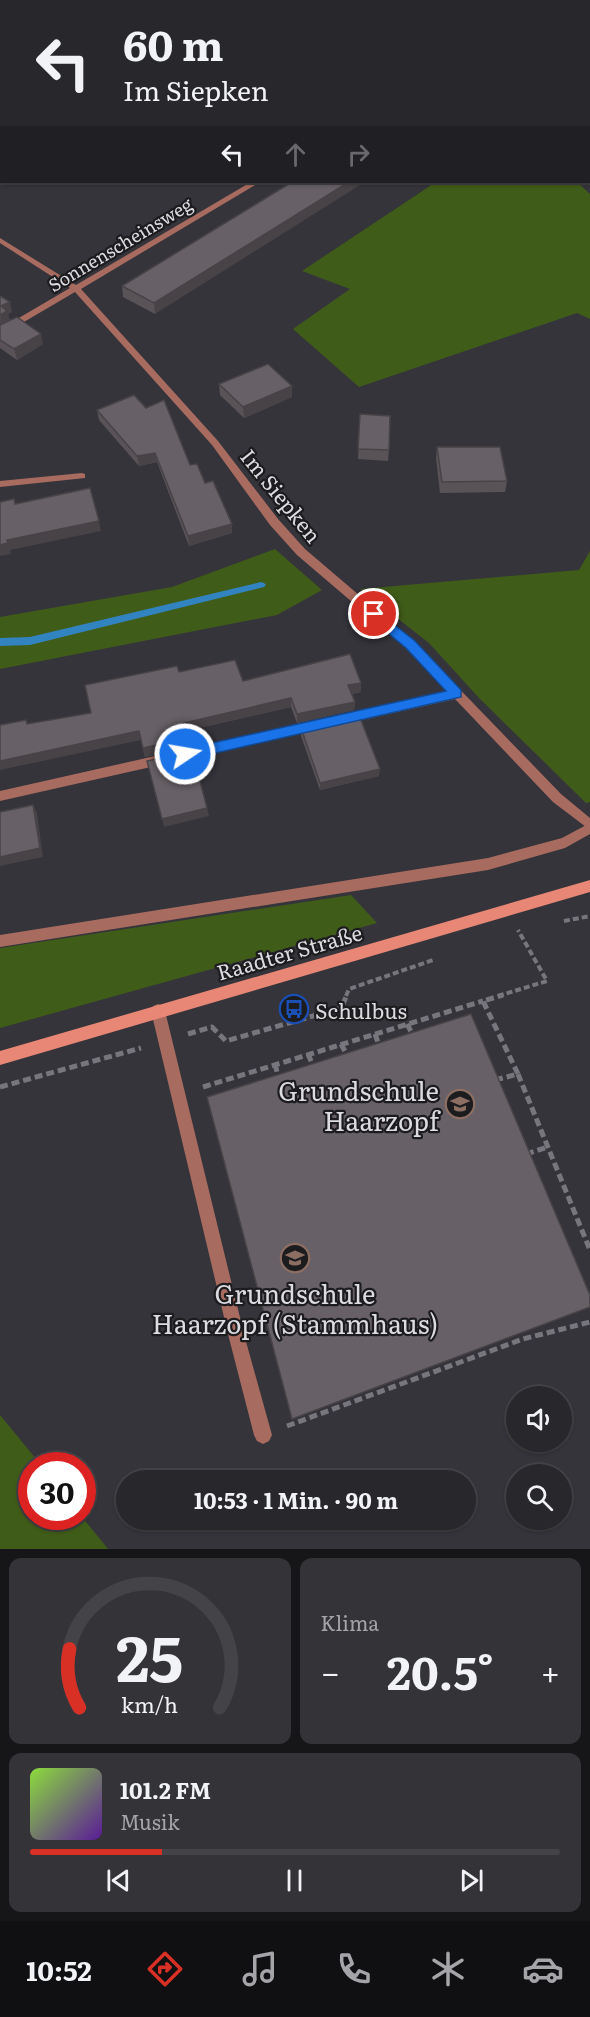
<!DOCTYPE html>
<html lang="de">
<meta charset="utf-8">
<style>
body{margin:0;font-family:Literata,serif;background:#343338;color:#f1f3f6;height:100vh;display:flex;flex-direction:column;font-size:22px;white-space:nowrap}
*{box-sizing:border-box;margin:0}
p{font-size:20px;color:#a5a5a9}
.icon{flex:none;width:33px;height:33px;fill:none;stroke:currentColor;stroke-width:2;stroke-linecap:round;stroke-linejoin:round}
.map{position:relative;height:1549px;overflow:hidden}
.details{display:flex;flex-direction:column;gap:9px;padding:9px;background:#161518;flex:1}
.details>*{flex:none}
.guide{position:absolute;left:0px;top:0px;width:591px;height:183px;box-shadow:0 2px 4px #0004,0 0 0 2px #444448;background:#28272c;color:#f1f3f6;overflow:hidden}
.buttons{position:absolute;left:506px;top:1386px;display:grid;gap:12px}
.buttons a{display:grid;place-items:center;width:66px;height:66px;border-radius:50%;background:#28272c;box-shadow:0 2px 4px #0004,0 0 0 2px #444448;font-size:30px}
.speed{position:absolute;left:18px;top:1452px;display:flex;gap:12px;font-size:30px;font-weight:700;text-align:center}
.speed>*{display:grid;place-content:center;width:78px;height:78px;border-radius:50%;background:#28272c;box-shadow:0 2px 4px #0004,0 0 0 2px #444448;line-height:1}
.speed .limit{border:9px solid #d22;background:#fff;color:#111}
.pin{position:absolute;display:grid;place-items:center;width:51px;height:51px;color:#fff;margin:-26px;border:3px solid #fff;border-radius:50%;box-shadow:0 2px 6px #0007}
.me{position:absolute;width:66px;margin:-33px;rotate:78deg;stroke-linejoin:round;filter:drop-shadow(0 0 4px #0008)}
.turn{display:flex;align-items:center;gap:21px;height:126px;padding:0 24px;font-size:27px}
.turn .icon{width:78px;height:78px;stroke-width:2.5}
.turn b{display:block;font-size:42px;line-height:51px}
.lanes{display:flex;align-items:center;height:57px;padding:0 24px;background:#0003;justify-content:center;gap:30px;direction:ltr}
.lanes .off{opacity:.35}
.big{font-size:45px;font-weight:700;line-height:1.1}
.details .tile{flex:1;display:flex;flex-direction:column;justify-content:center;gap:9px;min-width:0;padding:0 21px;border-radius:12px;background:#343338}
.details .dial{align-items:center;gap:0}
.dial svg{height:156px;overflow:visible;fill:none;stroke:#444448;stroke-width:7;stroke-linecap:round;text-anchor:middle}
.dial text{fill:#f1f3f6;stroke:none}
.song{display:flex;align-items:center;gap:18px}
.cover{width:72px;height:72px;border-radius:9px;background:linear-gradient(135deg,hsl(90 70% 55%),hsl(270 70% 35%))}
.played{height:6px;border-radius:3px;background:linear-gradient(90deg,#d93025 25%,#444448 25%)}
.keys{display:flex;justify-content:space-around;direction:ltr}
.heat{display:flex;justify-content:space-between;align-items:center;font-size:33px;direction:ltr}
.details .tiles{flex:1;display:grid;gap:9px;grid-template-columns:1fr 1fr}
.tile:last-child{grid-column:span 2}
.trip{position:absolute;left:116px;top:1470px;width:360px;height:60px;border-radius:30px;background:#28272c;box-shadow:0 2px 4px #0004,0 0 0 2px #444448;font-weight:700;line-height:60px;text-align:center}
.tab-bar{display:flex;height:96px;justify-content:space-around;align-items:center;background:#101012;color:#a5a5a9}
.tab-bar .icon{width:42px;height:42px}
.tab-bar .active{color:#d93025}
.tab-bar b{font-size:27px;color:#f1f3f6}
.map>svg:first-child{display:block}
.green{fill:#405c19}
.lines{fill:none;stroke-linecap:round;stroke-linejoin:round}
.stream{fill:#3284c0;fill-rule:evenodd}
.path-far1{stroke:#77767d;stroke-width:4;stroke-dasharray:6 3;stroke-linecap:butt}
.path{stroke:#77767d;stroke-width:5;stroke-dasharray:8 4;stroke-linecap:butt}
.lane{fill:#a86b5f;fill-rule:evenodd}
.street{fill:#a86b5f;fill-rule:evenodd}
.secondary{fill:#e88775;fill-rule:evenodd}
.wall{fill:#595358}
.shaded-wall{fill:#484347}
.building{fill:#676066;stroke:#484347;stroke-width:1.5}
.route{fill:#1a73e8;stroke:#114b97;stroke-width:1.5}
.labels{text-anchor:middle;dominant-baseline:central;stroke-width:4.5;stroke-linejoin:round;paint-order:stroke}
.far-street-label{font-size:18px;fill:#dcdbe0;stroke:#1c1c1f}
.street-label{font-size:21px;fill:#dcdbe0;stroke:#1c1c1f}
.poi-label{font-size:21px;fill:#dcdbe0;stroke:#1c1c1f;text-anchor:start}
.near-poi-label{font-size:26px;fill:#dcdbe0;stroke:#1c1c1f;text-anchor:end}
</style>
<div class="map">
<svg width="590" height="1549" viewBox="0 0 590 1549">
<rect width="100%" height="100%" fill="#35343b"/>
<g class="green">
<polygon points="0,0 137,0 2,2 0,163"/>
<polygon points="436,182 577,182 590,194 590,319 577,313 359,387 293,329 350,289 302,271"/>
<polygon points="275,549 322,590 277,615 0,669 0,617 172,587"/>
<polygon points="590,551 590,802 586,803 479,698 429,643 360,589 579,570"/>
<polygon points="351,895 377,923 0,1028 0,948"/>
<polygon points="0,1415 41,1465 32,1466 32,1516 82,1517 108,1549 0,1549"/>
</g>
<g class="lines">
<polygon class="stream" points="261,582 264,583 266,585 264,587 30,645 0,646 0,638 30,637"/>
<g class="path-far1">
<polyline points="564,921 590,916"/>
<polyline points="346,996 349,989 433,960"/>
<polyline points="498,996 547,981 518,930"/>
</g>
<g class="path">
<polyline points="407,1024 414,1037"/>
<polyline points="188,1034 212,1027 226,1041 341,1008 347,995"/>
<polyline points="375,1034 380,1048"/>
<polyline points="341,1044 348,1057"/>
<polyline points="308,1054 314,1068"/>
<polyline points="275,1064 279,1080"/>
<polyline points="518,1074 590,1250"/>
<polyline points="495,1080 518,1074 483,1001 503,995"/>
<polyline points="0,1087 141,1048"/>
<polyline points="203,1087 483,1001"/>
<polyline points="526,1154 548,1147"/>
<polyline points="287,1426 523,1339 590,1322"/>
</g>
<g class="lane">
<rect x="0" y="113" width="2" height="4"/>
<polygon points="590,823 590,834 565,848 488,870 0,947 0,935 488,858 562,838"/>
<polygon points="158,1004 163,1006 165,1011 245,1338 272,1435 269,1441 263,1444 257,1441 254,1435 229,1338 151,1011 153,1006"/>
</g>
<g class="street">
<polygon points="0,162 2,162 0,167"/>
<polygon points="251,182 260,182 81,289 218,441 278,519 305,549 414,642 561,794 590,818 590,830 553,802 455,699 344,724 340,722 338,719 340,716 344,714 448,692 406,648 297,555 270,525 212,445 75,292 0,336 0,329 70,288 0,243 0,238 76,285"/>
<polygon points="82,473 85,474 85,478 0,487 0,481"/>
<polygon points="315,720 319,722 321,725 319,728 315,730 0,801 0,791"/>
</g>
<polygon class="secondary" points="590,880 590,892 0,1065 0,1051"/>
</g>
<g class="wall">
<polygon points="213,0 590,0 590,104 590,2 213,2"/>
<polygon points="292,182 155,314 123,297 122,286"/>
<polygon points="0,296 12,312 8,314 10,321 43,344 17,360 0,348"/>
<polygon points="219,384 292,386 292,397 244,418 220,395"/>
<polygon points="97,410 190,465 205,483 232,533 189,546 157,462 139,466 99,420"/>
<polygon points="360,414 389,450 388,461 358,459"/>
<polygon points="437,447 507,481 505,492 440,493 436,458"/>
<polygon points="179,672 243,681 361,692 352,694 355,702 354,710 297,723 291,707 186,731 189,747 145,757 141,740 27,724 91,713"/>
<polygon points="301,728 379,776 320,790 301,736"/>
</g>
<g class="shaded-wall">
<polygon points="349,182 365,182 155,314 154,303"/>
<polygon points="10,302 12,312 8,314 10,321 0,326 1,306"/>
<polygon points="41,334 43,344 17,360 14,349"/>
<polygon points="292,386 292,397 244,418 243,407"/>
<polygon points="155,453 157,462 139,466 137,456"/>
<polygon points="99,521 101,531 10,550 11,554 0,556 0,545 7,540"/>
<polygon points="232,524 232,533 189,546 188,536"/>
<polygon points="361,683 361,692 348,694 348,685"/>
<polygon points="291,698 291,707 185,731 184,723"/>
<polygon points="355,702 354,710 297,723 297,714"/>
<polygon points="139,731 141,740 0,770 0,761"/>
<polygon points="188,738 189,747 145,757 143,748"/>
<polygon points="380,769 379,776 320,790 320,783"/>
<polygon points="33,805 37,813 43,857 0,866 0,857"/>
<polygon points="207,808 209,816 164,827 162,819"/>
</g>
<g class="building">
<polygon points="219,0 590,0 590,96 590,2 223,2"/>
<polygon points="292,182 349,182 154,303 122,286"/>
<polygon points="0,296 10,302 1,306 7,311 0,315"/>
<polygon points="17,317 41,334 14,349 0,340 0,325"/>
<polygon points="268,364 292,386 243,407 219,384"/>
<polygon points="134,395 146,408 164,400 190,465 197,464 205,483 213,481 232,524 188,536 155,453 137,456 97,410"/>
<polygon points="360,414 390,416 389,450 358,449"/>
<polygon points="437,447 500,447 507,481 442,482"/>
<polygon points="90,488 99,521 7,540 8,543 0,545 0,502 14,499 15,504"/>
<polygon points="350,654 361,683 348,685 355,702 297,714 291,698 184,723 188,738 143,748 139,731 0,761 0,725 26,720 27,724 91,713 85,685 177,666 179,672 235,660 243,681"/>
<polygon points="359,715 380,769 320,783 301,728"/>
<polygon points="192,751 207,808 162,819 147,761"/>
<polygon points="33,805 40,848 0,857 0,812"/>
<polygon points="471,1014 590,1295 590,1307 292,1419 207,1097"/>
</g>
<polygon class="route" points="374,609 415,641 461,690 461,697 185,760 181,758 179,754 185,749 446,691 406,648 369,617 369,611"/>
<defs>
<g id="bus-ring" transform="scale(1.5)"><circle r="9.5" fill="#1c1c1f" stroke="#1a4fb4" stroke-width="1.5"/><path d="M-5-6H5V4H4V6H2V4H-2V6H-4V4H-5ZM-3.5-4V0h7V-4ZM-3.5 1.2v1.5H-2V1.2ZM2 1.2v1.5H3.5V1.2Z" fill="#1a4fb4"/></g>
<g id="school-ring" transform="scale(1.5)"><circle r="9.5" fill="#1c1c1f" stroke="#8d6e63" stroke-width="1.5"/><path d="M0-5L7-2L0 1L-7-2ZM-4 1L0 2.5L4 1V4Q0 6-4 4Z" fill="#8d6e63"/></g>
</defs>
<g fill-rule="evenodd">
<use href="#bus-ring" x="294" y="1009"/>
<use href="#school-ring" x="460" y="1104"/>
<use href="#school-ring" x="295" y="1258"/>
</g>
<g class="labels">
<g class="far-street-label">
<text transform="translate(120 244) rotate(-31)">Sonnenscheinsweg</text>
</g>
<g class="street-label">
<text transform="translate(282 495) rotate(51)">Im Siepken</text>
<text transform="translate(289 951) rotate(-16)">Raadter Straße</text>
</g>
<g class="poi-label">
<text x="315" y="1009">Schulbus</text>
</g>
<g class="near-poi-label">
<text x="439" y="1089">Grundschule<tspan x="439" dy="30">Haarzopf</tspan></text>
<text x="295" y="1292" text-anchor="middle">Grundschule<tspan x="295" dy="30">Haarzopf (Stammhaus)</tspan></text>
</g>
</g>
</svg>
<div class="buttons">
<a><svg class="icon" aria-label="sound" viewBox="0 0 24 24"><path d="M4 9h4l5-4v14l-5-4H4zM17 9q2 3 0 6"/></svg></a>
<a><svg class="icon" aria-label="search" viewBox="0 0 24 24"><circle cx="10" cy="10" r="6"/><path d="M15 15l6 6"/></svg></a>
</div>
<div class="speed"><div class="limit">30</div></div>
<div class="pin" style="left:374px;top:614px;background:#d93025"><svg class="icon" aria-label="arrive" viewBox="0 0 24 24"><path d="M6 21V4h12l-3 4 3 4H6"/></svg></div>
<svg class="me" style="left:185px;top:754px" viewBox="-20 -20 40 40"><circle r="17" fill="#1a73e8" stroke="#fff" stroke-width="3"/><path d="M0-11L8 9 0 5-8 9z" fill="#fff"/></svg>
<div class="trip">10:53 · 1 Min. · 90 m</div>
<div class="guide">
<div class="turn"><svg class="icon" aria-label="left" viewBox="0 0 24 24"><path d="M17 20v-9H6M10 6l-5 5 5 5"/></svg><div><b>60 m</b>Im Siepken</div></div>
<div class="lanes"><svg class="icon" aria-label="left" viewBox="0 0 24 24"><path d="M17 20v-9H6M10 6l-5 5 5 5"/></svg><svg class="icon off" aria-label="ahead" viewBox="0 0 24 24"><path d="M12 20V5M6 11l6-6 6 6"/></svg><svg class="icon off" aria-label="right" viewBox="0 0 24 24"><path d="M7 20v-9h11M14 6l5 5-5 5"/></svg></div>
</div>
</div>
<section class="details">
<div class="tiles">
<div class="tile dial"><svg viewBox="0 0 100 80">
<path d="M14 69A42 42 0 1 1 86 69"/>
<path d="M14 69A42 42 0 0 1 9 39" stroke="#d93025"/>
<text x="50" y="56" font-size="32" font-weight="700">25</text>
<text x="50" y="72" font-size="11">km/h</text>
</svg></div>
<div class="tile"><p>Klima</p>
<div class="heat"><a>−</a><b class="big">20.5°</b><a>+</a></div>
</div>
<div class="tile">
<div class="song"><i class="cover"></i><div><b>101.2 FM</b><p>Musik</p></div></div>
<div class="played"></div>
<div class="keys"><svg class="icon" aria-label="previous" viewBox="0 0 24 24"><path d="M18 5L8 12l10 7zM5 5v14"/></svg><svg class="icon" aria-label="pause" viewBox="0 0 24 24"><path d="M8 5v14M16 5v14"/></svg><svg class="icon" aria-label="next" viewBox="0 0 24 24"><path d="M6 5l10 7-10 7zM19 5v14"/></svg></div>
</div>
</div>
</section>
<nav class="tab-bar">
<b>10:52</b>
<svg class="icon active" aria-label="directions" viewBox="0 0 24 24"><path d="M12 3l9 9-9 9-9-9zM9 14v-3h6M13 9l2 2-2 2"/></svg>
<svg class="icon" aria-label="music" viewBox="0 0 24 24"><path d="M9 18V5l10-2v13"/><circle cx="6" cy="18" r="3"/><circle cx="16" cy="16" r="3"/></svg>
<svg class="icon" aria-label="phone" viewBox="0 0 24 24"><path d="M5 4h4l2 5-3 2q2 4 5 5l2-3 5 2v4C11 20 4 13 5 4z"/></svg>
<svg class="icon" aria-label="climate" viewBox="0 0 24 24"><path d="M12 3v18M4 7l16 10M4 17L20 7"/></svg>
<svg class="icon" aria-label="car" viewBox="0 0 24 24"><path d="M5 17H2v-5l4-1 3-4h7l3 4 3 1v5h-3M9 17h6M6 11h13"/><circle cx="7" cy="17" r="2"/><circle cx="17" cy="17" r="2"/></svg>
</nav>
